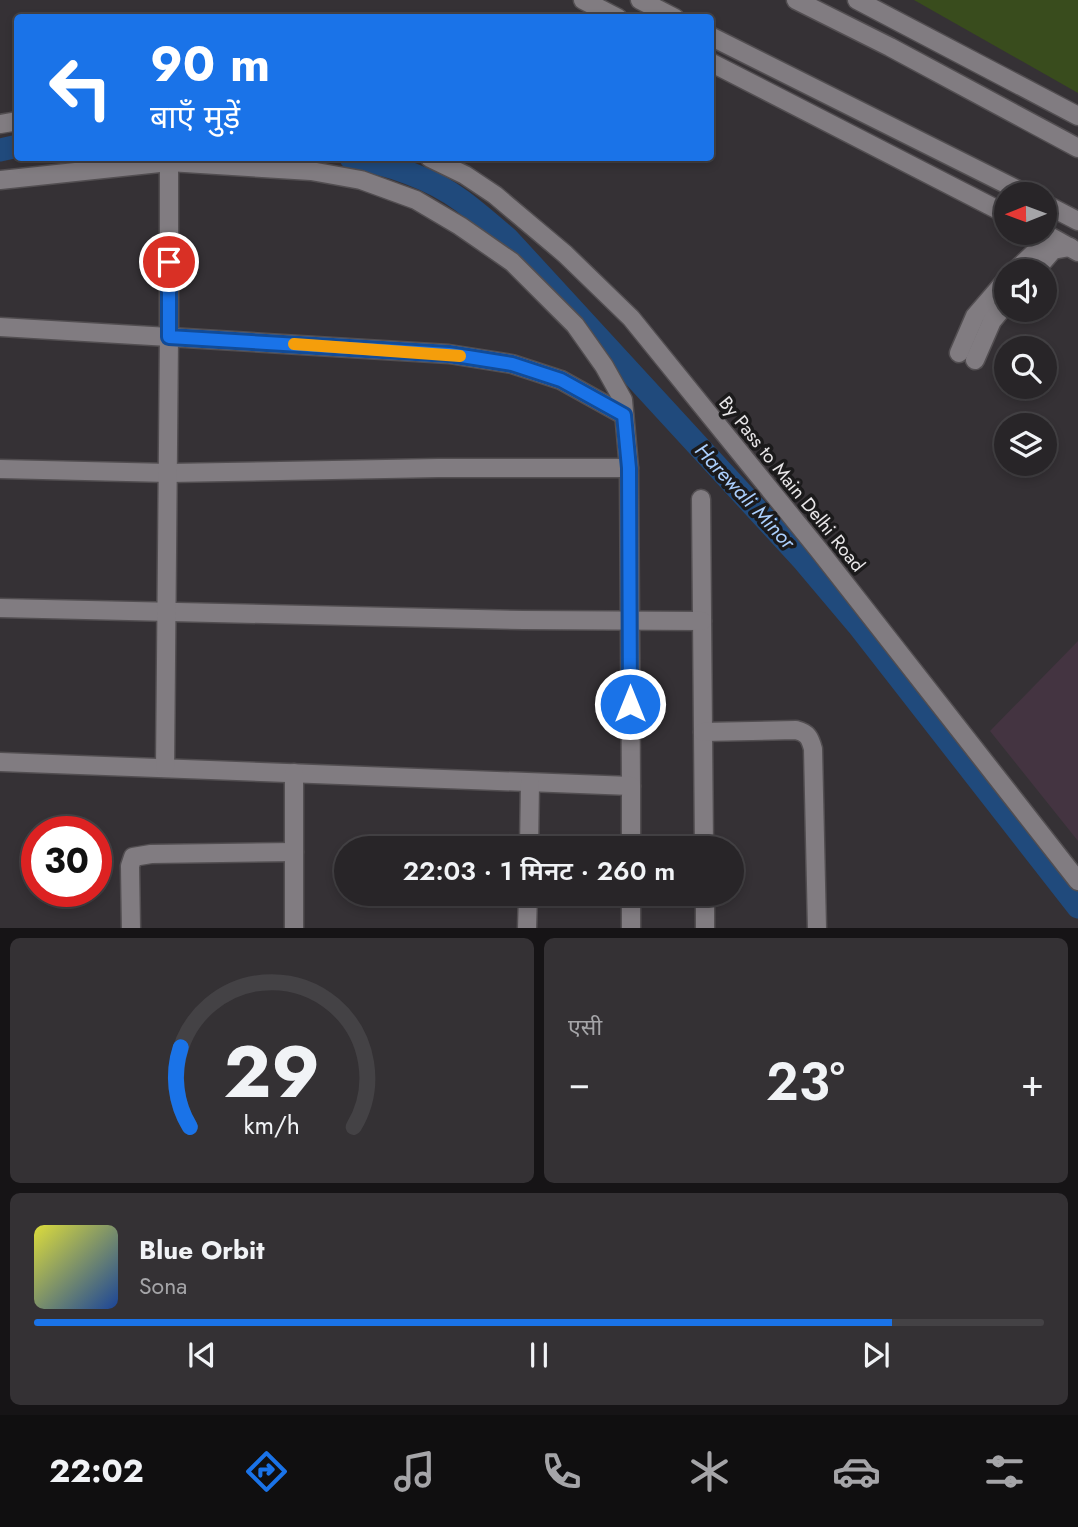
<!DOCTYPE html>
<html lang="hi">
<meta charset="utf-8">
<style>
body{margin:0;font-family:Jost,"Noto Sans Devanagari",sans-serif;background:#343134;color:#f1f3f6;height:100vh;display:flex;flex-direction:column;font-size:26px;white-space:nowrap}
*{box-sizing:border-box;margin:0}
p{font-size:23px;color:#a5a5a8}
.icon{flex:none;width:38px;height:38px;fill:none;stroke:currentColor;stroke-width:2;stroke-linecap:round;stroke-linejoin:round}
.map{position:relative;height:928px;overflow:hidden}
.sheet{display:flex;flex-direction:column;gap:10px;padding:10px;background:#161416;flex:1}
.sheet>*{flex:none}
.top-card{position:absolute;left:14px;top:14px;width:700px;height:147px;border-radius:7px;box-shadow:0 4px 10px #0003,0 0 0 2px #444245;background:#1a73e8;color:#fff;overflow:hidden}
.needle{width:46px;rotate:269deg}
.controls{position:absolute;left:994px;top:182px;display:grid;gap:14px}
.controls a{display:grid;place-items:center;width:63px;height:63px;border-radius:50%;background:#282528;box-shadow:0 4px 10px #0003,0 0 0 2px #444245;font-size:35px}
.speed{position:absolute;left:21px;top:816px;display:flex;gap:14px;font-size:35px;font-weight:700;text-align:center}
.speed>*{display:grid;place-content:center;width:91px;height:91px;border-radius:50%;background:#282528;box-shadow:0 4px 10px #0003,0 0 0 2px #444245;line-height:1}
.speed .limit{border:10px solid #d22;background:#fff;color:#111}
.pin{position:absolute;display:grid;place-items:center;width:60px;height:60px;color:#fff;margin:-30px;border:4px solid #fff;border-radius:50%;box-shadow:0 2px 7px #0007}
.me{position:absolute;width:77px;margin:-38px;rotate:0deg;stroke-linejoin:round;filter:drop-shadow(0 0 5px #0008)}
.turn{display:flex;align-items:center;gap:24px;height:147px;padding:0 21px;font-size:32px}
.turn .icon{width:91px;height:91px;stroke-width:2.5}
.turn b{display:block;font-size:49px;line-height:60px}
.big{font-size:52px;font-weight:600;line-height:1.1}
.sheet .card{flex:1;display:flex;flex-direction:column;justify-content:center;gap:10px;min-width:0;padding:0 24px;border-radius:10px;background:#343134}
.sheet .dial{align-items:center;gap:0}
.dial svg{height:182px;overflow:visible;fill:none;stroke:#444245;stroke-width:7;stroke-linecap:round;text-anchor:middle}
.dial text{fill:#f1f3f6;stroke:none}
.song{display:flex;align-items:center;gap:21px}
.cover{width:84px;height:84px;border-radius:10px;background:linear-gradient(135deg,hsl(60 70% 55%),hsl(220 70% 35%))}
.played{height:7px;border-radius:4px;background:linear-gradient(90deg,#1a73e8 85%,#444245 85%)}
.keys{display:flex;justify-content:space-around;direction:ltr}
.heat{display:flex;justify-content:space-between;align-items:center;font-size:38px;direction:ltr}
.sheet .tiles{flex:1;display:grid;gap:10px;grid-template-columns:1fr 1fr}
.card:last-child{grid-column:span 2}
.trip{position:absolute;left:334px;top:836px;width:410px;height:70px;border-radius:35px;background:#282528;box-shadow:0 4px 10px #0003,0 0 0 2px #444245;font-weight:600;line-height:70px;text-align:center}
.dock{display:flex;height:112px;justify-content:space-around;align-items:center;background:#100f10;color:#a5a5a8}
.dock .icon{width:49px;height:49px}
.dock .selected{color:#1a73e8}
.dock b{font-size:32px;color:#f1f3f6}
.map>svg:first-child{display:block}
.industrial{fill:#443441}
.green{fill:#394c1d}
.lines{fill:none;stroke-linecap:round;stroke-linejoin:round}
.canal{stroke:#204a7c;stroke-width:23}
.street-casing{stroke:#524e51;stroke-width:21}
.secondary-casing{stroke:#524e51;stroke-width:21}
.street{stroke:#817c81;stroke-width:18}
.secondary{stroke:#817c81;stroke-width:18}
.route-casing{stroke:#114b97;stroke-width:18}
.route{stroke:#1a73e8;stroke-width:12}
.slow{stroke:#f59e0b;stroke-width:12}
.labels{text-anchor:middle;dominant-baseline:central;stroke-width:7;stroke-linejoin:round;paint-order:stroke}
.street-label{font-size:19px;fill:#e8e6e8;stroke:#1b1a1b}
.water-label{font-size:21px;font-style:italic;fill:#abcffd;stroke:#1b1a1b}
</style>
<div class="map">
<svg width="1078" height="929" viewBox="0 0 1078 929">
<rect width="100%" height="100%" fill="#353135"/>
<polygon class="industrial" points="1078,641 1078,841 990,731"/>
<polygon class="green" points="914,0 1078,0 1078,93"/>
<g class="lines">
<g class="canal">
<polyline points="0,150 18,146"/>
<path d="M351 158C389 164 431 178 462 201 478 213 493 226 508 239L804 561 858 625 1078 907"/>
</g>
<g class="street-casing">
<g id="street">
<polyline points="0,124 18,121"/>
<polyline points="430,158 465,175 495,195 565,254 631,318 818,549 1078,881"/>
<polyline points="0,180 169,162 311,171 361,180 416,200 460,226 512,262 575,325 604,366 623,400 629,468 631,786"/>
<polyline points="1015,271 1037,250 1040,243 1035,233"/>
<polyline points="1035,271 1053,250 1070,247"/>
<polyline points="0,327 169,337 169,162"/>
<polyline points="959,353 975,316 1006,280"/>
<polyline points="975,360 992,321 1006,304"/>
<polyline points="0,469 169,473 438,468 629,468"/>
<polyline points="701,499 704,849"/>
<polyline points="0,608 523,620 702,621"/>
<path d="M703 732 796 730C808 733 810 738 813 749L817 929"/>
<polyline points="0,762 631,786 631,849"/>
<polyline points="165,768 169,337 449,354 512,364 561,380 624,415"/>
<polyline points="529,849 530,783"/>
<polyline points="631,894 631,929"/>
<polyline points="705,894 705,929"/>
<polyline points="131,929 130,866 133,857 151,854 294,852"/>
<polyline points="294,929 294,773"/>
<polyline points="527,929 528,894"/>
</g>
</g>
<g class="secondary-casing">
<g id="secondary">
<polyline points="583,0 618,18"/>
<polyline points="640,0 675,18"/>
<polyline points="796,0 890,47 1078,148"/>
<polyline points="857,0 1078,116"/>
<polyline points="710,36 1026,194"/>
<polyline points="710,62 1006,214"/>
<polyline points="1045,204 1078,221"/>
<polyline points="1044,233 1078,252"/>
</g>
</g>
<use href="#street" class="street"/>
<use href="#secondary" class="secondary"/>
</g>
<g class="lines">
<g class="route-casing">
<polyline id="route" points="169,262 169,337 449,354 512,364 561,380 624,415 629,468 630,704"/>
</g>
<use href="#route" class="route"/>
<polyline class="slow" points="294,344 460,356"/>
</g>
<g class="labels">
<g class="street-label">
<text transform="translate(792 484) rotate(51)">By Pass to Main Delhi Road</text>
</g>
<g class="water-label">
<text transform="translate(745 496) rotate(47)">Harewali Minor</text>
</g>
</g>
</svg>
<div class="controls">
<a><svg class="needle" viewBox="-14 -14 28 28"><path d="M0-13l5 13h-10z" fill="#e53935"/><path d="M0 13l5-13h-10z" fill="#a5a5a8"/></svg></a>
<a><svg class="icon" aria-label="sound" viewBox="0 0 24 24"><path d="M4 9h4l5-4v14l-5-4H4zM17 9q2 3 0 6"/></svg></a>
<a><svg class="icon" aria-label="search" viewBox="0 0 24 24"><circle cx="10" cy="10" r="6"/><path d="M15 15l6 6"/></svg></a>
<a><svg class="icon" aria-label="layers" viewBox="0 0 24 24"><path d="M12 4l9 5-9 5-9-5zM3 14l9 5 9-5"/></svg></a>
</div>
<div class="speed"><div class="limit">30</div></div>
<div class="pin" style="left:169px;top:262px;background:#d93025"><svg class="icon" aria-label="arrive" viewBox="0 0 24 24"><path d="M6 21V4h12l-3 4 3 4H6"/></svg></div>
<svg class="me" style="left:630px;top:704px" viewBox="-20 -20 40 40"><circle r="17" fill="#1a73e8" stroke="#fff" stroke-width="3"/><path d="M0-11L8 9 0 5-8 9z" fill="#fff"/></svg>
<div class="trip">22:03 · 1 मिनट · 260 m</div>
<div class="top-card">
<div class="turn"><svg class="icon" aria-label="left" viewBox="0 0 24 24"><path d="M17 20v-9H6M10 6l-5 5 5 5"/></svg><div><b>90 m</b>बाएँ मुड़ें</div></div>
</div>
</div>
<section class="sheet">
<div class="tiles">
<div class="card dial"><svg viewBox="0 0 100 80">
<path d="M14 69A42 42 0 1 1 86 69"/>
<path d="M14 69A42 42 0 0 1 10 34" stroke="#1a73e8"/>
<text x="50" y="56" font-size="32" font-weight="700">29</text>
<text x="50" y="72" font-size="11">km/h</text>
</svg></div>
<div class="card"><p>एसी</p>
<div class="heat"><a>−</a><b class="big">23°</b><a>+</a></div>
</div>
<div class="card">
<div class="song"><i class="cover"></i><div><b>Blue Orbit</b><p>Sona</p></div></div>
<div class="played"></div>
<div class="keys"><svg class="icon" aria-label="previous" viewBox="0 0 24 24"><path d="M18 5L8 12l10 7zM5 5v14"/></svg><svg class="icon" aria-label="pause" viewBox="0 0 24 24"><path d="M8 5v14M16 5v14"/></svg><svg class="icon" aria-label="next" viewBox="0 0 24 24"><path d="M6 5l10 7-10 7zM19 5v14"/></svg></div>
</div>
</div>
</section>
<nav class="dock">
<b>22:02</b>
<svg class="icon selected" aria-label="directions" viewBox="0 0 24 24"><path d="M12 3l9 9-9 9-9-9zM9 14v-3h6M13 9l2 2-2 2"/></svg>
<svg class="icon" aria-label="music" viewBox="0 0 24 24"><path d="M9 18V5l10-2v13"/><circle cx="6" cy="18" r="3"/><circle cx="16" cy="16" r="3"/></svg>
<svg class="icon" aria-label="phone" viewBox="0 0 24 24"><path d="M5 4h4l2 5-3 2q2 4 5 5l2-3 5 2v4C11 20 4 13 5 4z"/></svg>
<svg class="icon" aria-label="climate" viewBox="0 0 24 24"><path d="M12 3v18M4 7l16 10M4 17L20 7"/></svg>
<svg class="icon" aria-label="car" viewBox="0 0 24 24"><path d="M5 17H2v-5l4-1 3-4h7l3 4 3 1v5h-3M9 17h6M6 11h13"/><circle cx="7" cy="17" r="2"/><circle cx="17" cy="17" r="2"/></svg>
<svg class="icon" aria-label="filters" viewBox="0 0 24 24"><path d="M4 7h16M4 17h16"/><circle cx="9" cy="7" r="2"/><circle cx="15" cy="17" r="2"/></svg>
</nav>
